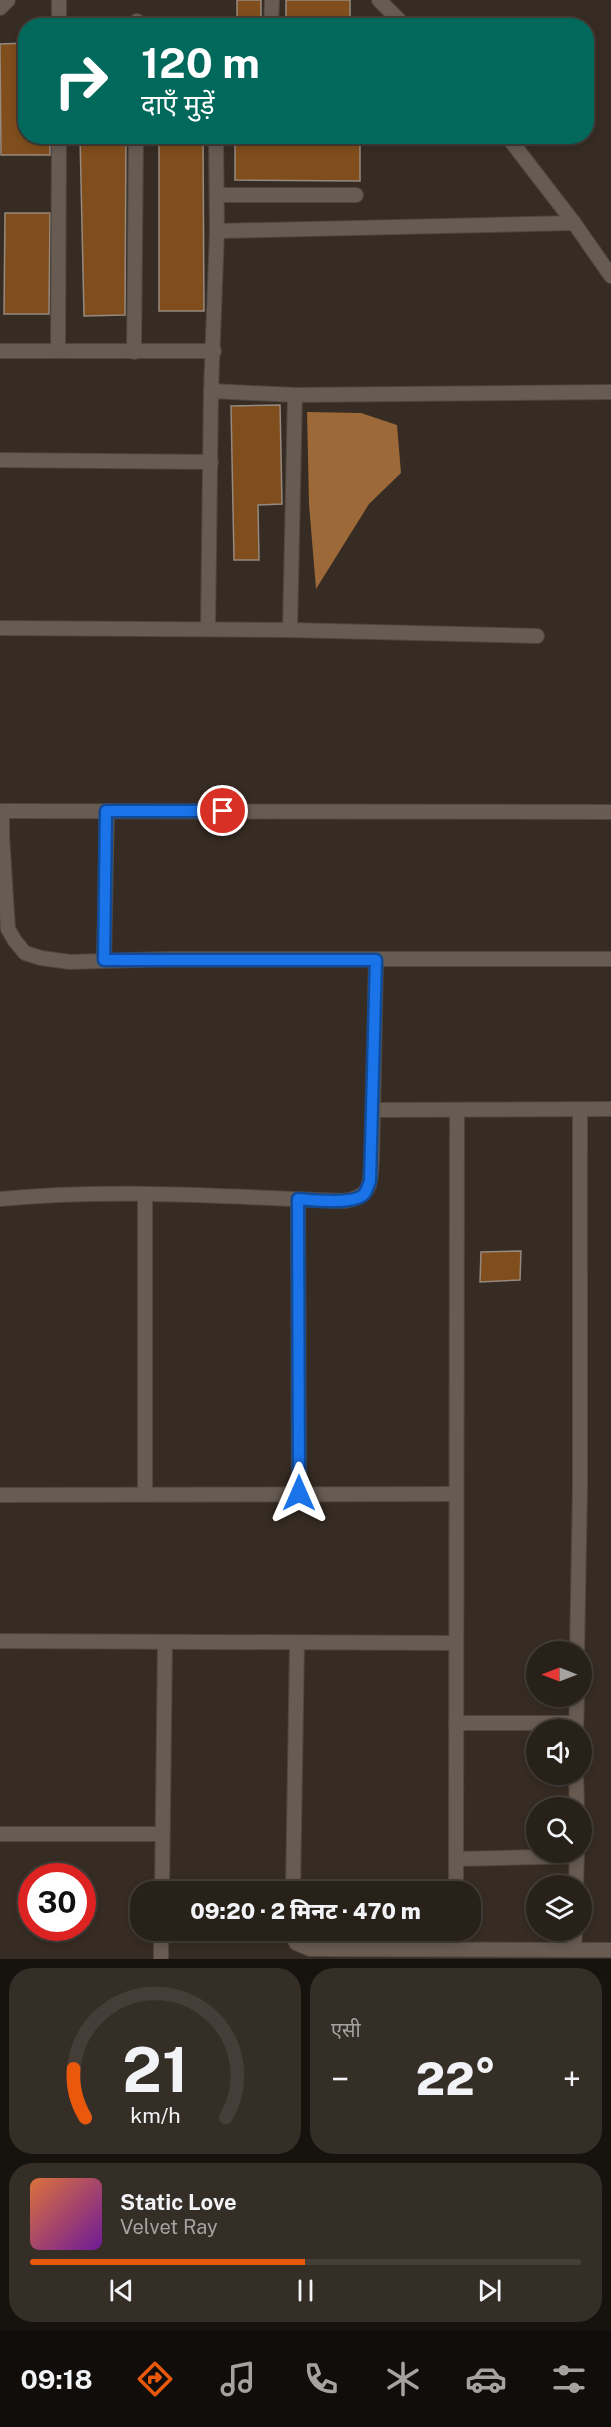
<!DOCTYPE html>
<html lang="hi">
<meta charset="utf-8">
<style>
body{margin:0;font-family:"Public Sans","Noto Sans Devanagari",sans-serif;background:#342e27;color:#f1f3f6;height:100vh;display:flex;flex-direction:column;font-size:22px;white-space:nowrap}
*{box-sizing:border-box;margin:0}
p{font-size:20px;color:#a5a3a2}
.icon{flex:none;width:33px;height:33px;fill:none;stroke:currentColor;stroke-width:2;stroke-linecap:round;stroke-linejoin:round}
.map{position:relative;height:1959px;overflow:hidden}
.sheet{display:flex;flex-direction:column;gap:9px;padding:9px;background:#16120e;flex:1}
.sheet>*{flex:none}
.hud{position:absolute;left:18px;top:18px;width:576px;height:126px;border-radius:24px;box-shadow:0 3px 9px #0003,0 0 0 2px #443e39;background:#00695c;color:#fff;overflow:hidden}
.needle{width:39px;rotate:270deg}
.tools{position:absolute;left:526px;top:1641px;display:grid;gap:12px}
.tools a{display:grid;place-items:center;width:66px;height:66px;border-radius:50%;background:#28211a;box-shadow:0 3px 9px #0003,0 0 0 2px #443e39;font-size:30px}
.speed{position:absolute;left:18px;top:1863px;display:flex;gap:12px;font-size:30px;font-weight:700;text-align:center}
.speed>*{display:grid;place-content:center;width:78px;height:78px;border-radius:50%;background:#28211a;box-shadow:0 3px 9px #0003,0 0 0 2px #443e39;line-height:1}
.speed .limit{border:9px solid #d22;background:#fff;color:#111}
.pin{position:absolute;display:grid;place-items:center;width:51px;height:51px;color:#fff;margin:-26px;border:3px solid #fff;border-radius:50%;box-shadow:0 2px 6px #0007}
.me{position:absolute;width:66px;margin:-33px;rotate:0deg;stroke-linejoin:round;filter:drop-shadow(0 0 4px #0008)}
.turn{display:flex;align-items:center;gap:21px;height:126px;padding:0 24px;font-size:27px}
.turn .icon{width:78px;height:78px;stroke-width:2.5}
.turn b{display:block;font-size:42px;line-height:51px}
.big{font-size:45px;font-weight:800;line-height:1.1}
.sheet .card{flex:1;display:flex;flex-direction:column;justify-content:center;gap:9px;min-width:0;padding:0 21px;border-radius:24px;background:#342e27}
.sheet .dial{align-items:center;gap:0}
.dial svg{height:156px;overflow:visible;fill:none;stroke:#443e39;stroke-width:7;stroke-linecap:round;text-anchor:middle}
.dial text{fill:#f1f3f6;stroke:none}
.song{display:flex;align-items:center;gap:18px}
.cover{width:72px;height:72px;border-radius:9px;background:linear-gradient(135deg,hsl(20 70% 55%),hsl(280 70% 35%))}
.played{height:6px;border-radius:3px;background:linear-gradient(90deg,#ea580c 50%,#443e39 50%)}
.keys{display:flex;justify-content:space-around;direction:ltr}
.heat{display:flex;justify-content:space-between;align-items:center;font-size:33px;direction:ltr}
.sheet .tiles{flex:1;display:grid;gap:9px;grid-template-columns:1fr 1fr}
.card:last-child{grid-column:span 2}
.trip{position:absolute;left:130px;top:1881px;width:351px;height:60px;border-radius:24px;background:#28211a;box-shadow:0 3px 9px #0003,0 0 0 2px #443e39;font-weight:800;line-height:60px;text-align:center}
.tab-bar{display:flex;height:96px;justify-content:space-around;align-items:center;background:#100d0a;color:#a5a3a2}
.tab-bar .icon{width:42px;height:42px}
.tab-bar .active{color:#ea580c}
.tab-bar b{font-size:27px;color:#f1f3f6}
.map>svg:first-child{display:block}
.water{fill:#9d6938}
.building{fill:#804e1c;stroke:#96897f;stroke-width:1.5}
.lines{fill:none;stroke-linecap:round;stroke-linejoin:round}
.minor-casing{stroke:#4f473f;stroke-width:16}
.minor{stroke:#675b52;stroke-width:14}
.route-casing{stroke:#114b97;stroke-width:15}
.route{stroke:#1a73e8;stroke-width:10}
</style>
<div class="map">
<svg width="611" height="1959" viewBox="0 0 611 1959">
<rect width="100%" height="100%" fill="#362c23"/>
<polygon class="water" points="307,412 361,413 397,425 401,473 369,504 316,589 309,504"/>
<g class="building">
<polygon points="237,0 261,0 261,24 237,25"/>
<polygon points="286,0 350,0 350,25 286,26"/>
<polygon points="26,43 26,136 50,136 50,155 1,155 0,44"/>
<polygon points="80,136 126,136 125,315 84,316"/>
<polygon points="159,136 203,136 204,311 159,311"/>
<polygon points="235,136 360,136 360,181 235,180"/>
<polygon points="5,213 50,213 49,314 4,314"/>
<polygon points="280,405 282,504 258,505 259,560 234,560 231,406"/>
<polygon points="521,1251 520,1280 480,1282 481,1252"/>
</g>
<g class="lines">
<g class="minor-casing">
<g id="minor">
<polyline points="379,0 405,26"/>
<polyline points="0,8 8,0"/>
<polyline points="59,26 59,0"/>
<polyline points="137,26 137,21"/>
<polyline points="271,26 272,0"/>
<polyline points="507,136 574,223 611,276"/>
<polyline points="217,195 356,195"/>
<polyline points="217,231 574,223"/>
<polyline points="0,351 214,351"/>
<polyline points="58,351 59,136"/>
<polyline points="134,352 136,136"/>
<polyline points="211,391 295,395 611,392"/>
<polyline points="0,460 211,462"/>
<polyline points="0,628 290,630 537,636"/>
<polyline points="208,629 211,391 217,231 216,136"/>
<polyline points="290,630 295,395"/>
<polyline points="0,811 611,812"/>
<polyline points="2,811 2,836 8,929 15,941 25,953 41,958 70,962 168,959 611,959"/>
<polyline points="104,960 107,811"/>
<polyline points="373,1110 611,1109"/>
<polyline points="145,1195 145,1494"/>
<path d="M0 1199C114 1188 230 1197 344 1201 373 1196 370 1183 372 1158L376 960"/>
<polyline points="298,1199 299,1493"/>
<polyline points="0,1495 455,1494"/>
<polyline points="0,1641 455,1643"/>
<polyline points="577,1652 580,1488 580,1110"/>
<polyline points="456,1723 576,1723"/>
<polyline points="576,1730 577,1696"/>
<polyline points="576,1774 577,1808"/>
<polyline points="0,1834 162,1834"/>
<polyline points="456,1859 577,1856"/>
<polyline points="576,1886 577,1852"/>
<polyline points="162,1892 165,1642"/>
<polyline points="293,1892 297,1643"/>
<polyline points="456,1892 457,1110"/>
<polyline points="293,1930 296,1943 310,1949 611,1950"/>
<polyline points="455,1949 456,1930"/>
<polyline points="574,1949 575,1930"/>
<polyline points="161,1959 161,1930"/>
</g>
</g>
<use href="#minor" class="minor"/>
</g>
<g class="lines">
<g class="route-casing">
<path id="route" d="M223 811H106L104 960H376L370 1181C368 1185 367 1191 364 1194 355 1205 312 1200 298 1199L299 1493"/>
</g>
<use href="#route" class="route"/>
</g>
</svg>
<div class="tools">
<a><svg class="needle" viewBox="-14 -14 28 28"><path d="M0-13l5 13h-10z" fill="#e53935"/><path d="M0 13l5-13h-10z" fill="#a5a3a2"/></svg></a>
<a><svg class="icon" aria-label="sound" viewBox="0 0 24 24"><path d="M4 9h4l5-4v14l-5-4H4zM17 9q2 3 0 6"/></svg></a>
<a><svg class="icon" aria-label="search" viewBox="0 0 24 24"><circle cx="10" cy="10" r="6"/><path d="M15 15l6 6"/></svg></a>
<a><svg class="icon" aria-label="layers" viewBox="0 0 24 24"><path d="M12 4l9 5-9 5-9-5zM3 14l9 5 9-5"/></svg></a>
</div>
<div class="speed"><div class="limit">30</div></div>
<div class="pin" style="left:223px;top:811px;background:#d93025"><svg class="icon" aria-label="arrive" viewBox="0 0 24 24"><path d="M6 21V4h12l-3 4 3 4H6"/></svg></div>
<svg class="me" style="left:299px;top:1493px" viewBox="-20 -20 40 40"><path d="M0-17L14 15 0 8-14 15z" fill="#1a73e8" stroke="#fff" stroke-width="4"/></svg>
<div class="trip">09:20 · 2 मिनट · 470 m</div>
<div class="hud">
<div class="turn"><svg class="icon" aria-label="right" viewBox="0 0 24 24"><path d="M7 20v-9h11M14 6l5 5-5 5"/></svg><div><b>120 m</b>दाएँ मुड़ें</div></div>
</div>
</div>
<section class="sheet">
<div class="tiles">
<div class="card dial"><svg viewBox="0 0 100 80">
<path d="M14 69A42 42 0 1 1 86 69"/>
<path d="M14 69A42 42 0 0 1 8 44" stroke="#ea580c"/>
<text x="50" y="56" font-size="32" font-weight="700">21</text>
<text x="50" y="72" font-size="11">km/h</text>
</svg></div>
<div class="card"><p>एसी</p>
<div class="heat"><a>−</a><b class="big">22°</b><a>+</a></div>
</div>
<div class="card">
<div class="song"><i class="cover"></i><div><b>Static Love</b><p>Velvet Ray</p></div></div>
<div class="played"></div>
<div class="keys"><svg class="icon" aria-label="previous" viewBox="0 0 24 24"><path d="M18 5L8 12l10 7zM5 5v14"/></svg><svg class="icon" aria-label="pause" viewBox="0 0 24 24"><path d="M8 5v14M16 5v14"/></svg><svg class="icon" aria-label="next" viewBox="0 0 24 24"><path d="M6 5l10 7-10 7zM19 5v14"/></svg></div>
</div>
</div>
</section>
<nav class="tab-bar">
<b>09:18</b>
<svg class="icon active" aria-label="directions" viewBox="0 0 24 24"><path d="M12 3l9 9-9 9-9-9zM9 14v-3h6M13 9l2 2-2 2"/></svg>
<svg class="icon" aria-label="music" viewBox="0 0 24 24"><path d="M9 18V5l10-2v13"/><circle cx="6" cy="18" r="3"/><circle cx="16" cy="16" r="3"/></svg>
<svg class="icon" aria-label="phone" viewBox="0 0 24 24"><path d="M5 4h4l2 5-3 2q2 4 5 5l2-3 5 2v4C11 20 4 13 5 4z"/></svg>
<svg class="icon" aria-label="climate" viewBox="0 0 24 24"><path d="M12 3v18M4 7l16 10M4 17L20 7"/></svg>
<svg class="icon" aria-label="car" viewBox="0 0 24 24"><path d="M5 17H2v-5l4-1 3-4h7l3 4 3 1v5h-3M9 17h6M6 11h13"/><circle cx="7" cy="17" r="2"/><circle cx="17" cy="17" r="2"/></svg>
<svg class="icon" aria-label="filters" viewBox="0 0 24 24"><path d="M4 7h16M4 17h16"/><circle cx="9" cy="7" r="2"/><circle cx="15" cy="17" r="2"/></svg>
</nav>
